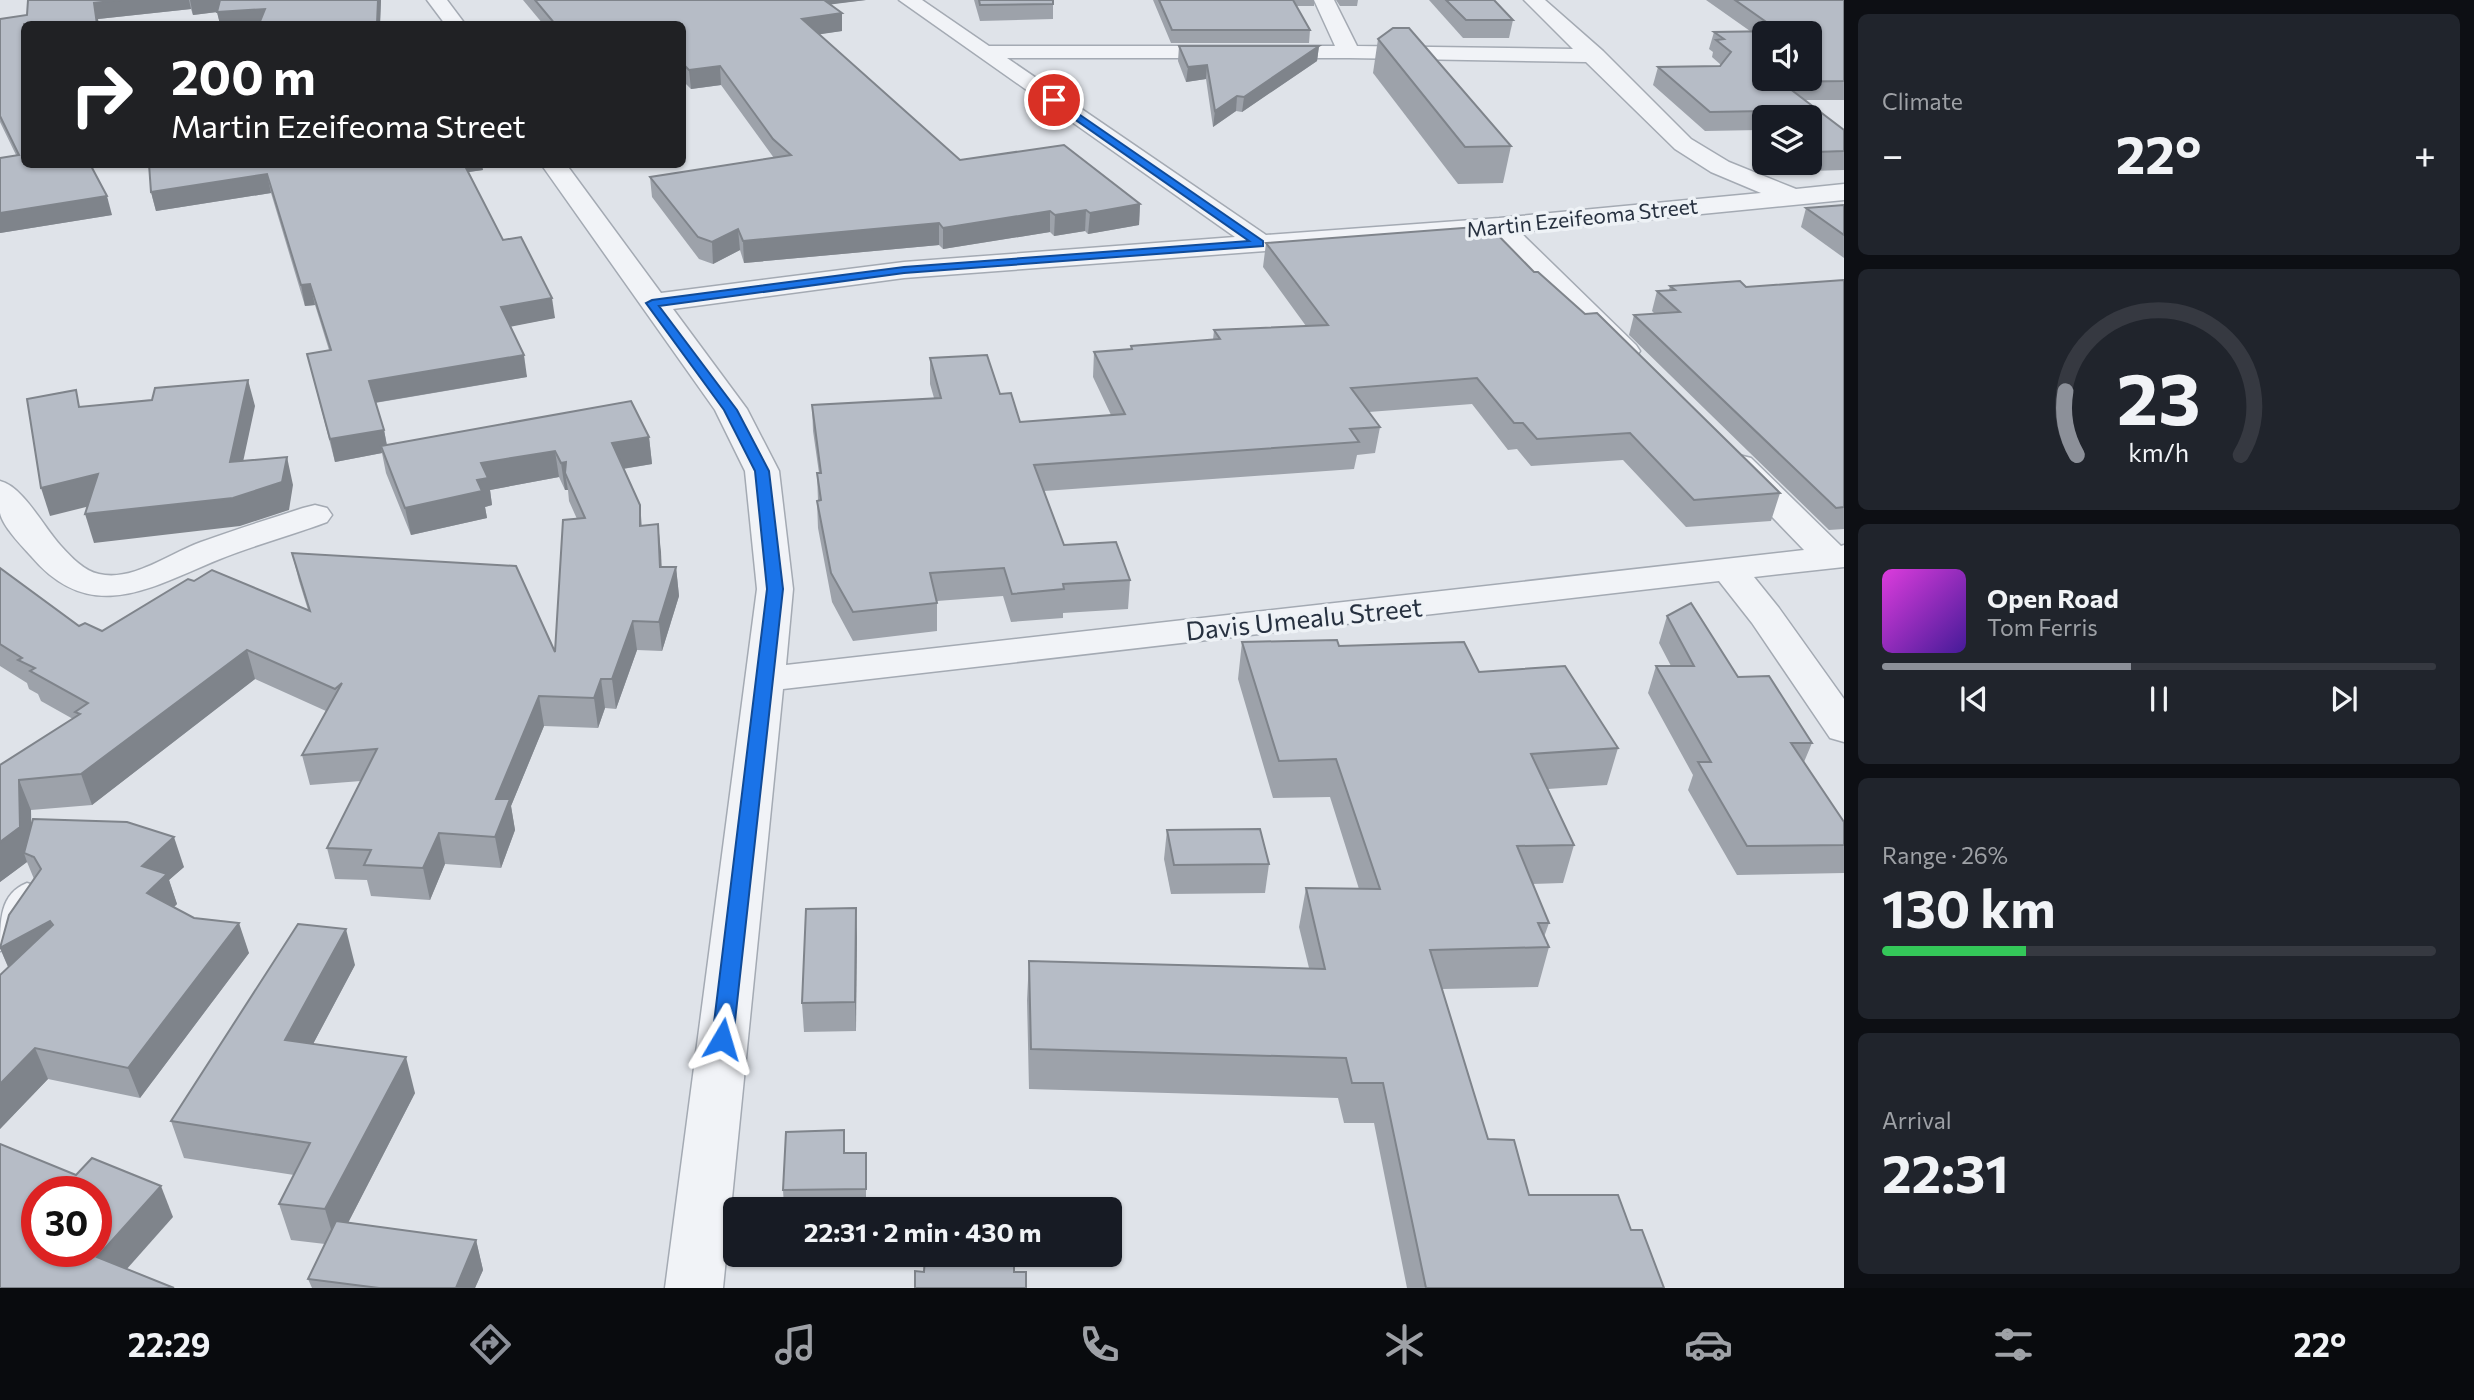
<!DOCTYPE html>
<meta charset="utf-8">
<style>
body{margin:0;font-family:Commissioner,sans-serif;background:#20242c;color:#f1f3f6;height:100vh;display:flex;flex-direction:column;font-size:26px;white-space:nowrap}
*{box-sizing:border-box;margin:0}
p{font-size:23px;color:#9ea1a6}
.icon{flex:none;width:38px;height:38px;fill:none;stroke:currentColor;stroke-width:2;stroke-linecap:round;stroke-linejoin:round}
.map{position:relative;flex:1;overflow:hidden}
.panel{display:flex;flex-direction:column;gap:14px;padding:14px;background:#0d0f14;width:630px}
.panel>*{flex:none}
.banner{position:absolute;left:21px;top:21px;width:665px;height:147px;border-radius:10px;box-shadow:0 2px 5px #0004;background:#202124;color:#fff;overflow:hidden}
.fabs{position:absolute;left:1752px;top:21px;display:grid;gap:14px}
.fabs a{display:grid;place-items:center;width:70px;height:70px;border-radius:10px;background:#171b24;box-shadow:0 2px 5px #0004;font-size:35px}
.speed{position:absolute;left:21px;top:1176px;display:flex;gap:14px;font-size:35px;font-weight:700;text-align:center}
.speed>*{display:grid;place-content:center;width:91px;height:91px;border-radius:50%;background:#171b24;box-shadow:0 2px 5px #0004;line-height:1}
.speed .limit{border:10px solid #d22;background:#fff;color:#111}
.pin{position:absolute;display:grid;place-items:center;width:60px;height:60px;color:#fff;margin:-30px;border:4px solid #fff;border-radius:50%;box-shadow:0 2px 7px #0007}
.me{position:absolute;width:77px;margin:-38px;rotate:7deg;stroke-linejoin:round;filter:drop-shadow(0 0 5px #0008)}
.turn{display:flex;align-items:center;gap:24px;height:147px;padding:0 35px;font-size:32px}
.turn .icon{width:91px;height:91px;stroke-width:2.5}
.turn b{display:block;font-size:49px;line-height:60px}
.big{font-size:52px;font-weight:700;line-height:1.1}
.panel .card{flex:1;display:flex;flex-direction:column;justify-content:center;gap:10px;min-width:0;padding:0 24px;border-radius:10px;background:#20242c}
.panel .dial{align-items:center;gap:0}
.dial svg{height:182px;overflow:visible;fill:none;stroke:#363941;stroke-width:7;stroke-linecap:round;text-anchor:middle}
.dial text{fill:#f1f3f6;stroke:none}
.song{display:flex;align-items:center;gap:21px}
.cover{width:84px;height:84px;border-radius:10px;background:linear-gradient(135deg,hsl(300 70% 55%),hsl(260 70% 35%))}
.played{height:7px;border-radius:4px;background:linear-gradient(90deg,#8c9099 45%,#363941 45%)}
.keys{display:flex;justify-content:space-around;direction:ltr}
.heat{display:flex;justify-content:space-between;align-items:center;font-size:38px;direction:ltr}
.charge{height:10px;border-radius:5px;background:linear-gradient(90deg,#34c759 26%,#363941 0)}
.trip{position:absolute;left:723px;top:1197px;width:399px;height:70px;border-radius:10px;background:#171b24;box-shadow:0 2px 5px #0004;font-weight:700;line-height:70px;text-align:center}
.tabs{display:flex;height:112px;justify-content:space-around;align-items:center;background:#090b0e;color:#9ea1a6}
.tabs .icon{width:49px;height:49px}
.tabs .active{color:#8c9099}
.tabs b{font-size:32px;color:#f1f3f6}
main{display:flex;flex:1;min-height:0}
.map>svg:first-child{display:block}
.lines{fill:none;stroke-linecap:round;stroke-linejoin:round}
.street-casing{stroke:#a4aab3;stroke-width:3}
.street{fill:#f1f3f7;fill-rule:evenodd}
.wall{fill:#9da2aa}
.shaded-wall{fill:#7f848b}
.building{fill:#b6bcc6;stroke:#7f848b;stroke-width:2;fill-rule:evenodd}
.route{fill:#1a73e8;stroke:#114b97;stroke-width:2}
.labels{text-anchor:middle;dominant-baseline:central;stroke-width:7;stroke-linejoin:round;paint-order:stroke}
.far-street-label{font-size:21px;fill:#273140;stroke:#eef2f6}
.street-label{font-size:26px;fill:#273140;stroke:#eef2f6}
</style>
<main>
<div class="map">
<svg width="1844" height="1288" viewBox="0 0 1844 1288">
<rect width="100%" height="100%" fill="#dfe3e9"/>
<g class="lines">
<g class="street-casing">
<g id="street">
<polygon points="427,0 447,0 465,24 445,24"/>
<path d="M899 0H922L989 46H1335L1314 0H1334L1357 46 1573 49 1524 0H1545L1603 51 1691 139 1729 162 1796 189 1844 184V200L1520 232 1636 345 1640 351 1636 357 1625 360 1614 357 1492 234 904 278 673 309 747 409 779 471 793 589 786 665 1804 550 1722 465 1727 458 1739 455 1751 458 1841 546 1844 545V567L1754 577 1779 608 1844 699V742L1830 738 1752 623 1719 581 783 689 723 1288H665L757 589 745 471 715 410 541 164H566L661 293 904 262 1235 237ZM1007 58H1349L1586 62 1675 149 1711 172 1761 193 1499 218 1266 235Z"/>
<path d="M0 481C23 486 44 528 61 546 71 557 84 571 99 574 133 582 170 553 201 542 234 530 269 519 303 508L315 505 327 508 332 515 327 522C292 535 255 545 220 559 151 587 91 627 31 556 22 546 3 527 0 513 0 503 0 491 0 481Z"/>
<path d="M27 883 43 888 50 899 17 946 0 951C0 919 0 894 27 883Z"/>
</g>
</g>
<use href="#street" class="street"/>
</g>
<g class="wall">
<polygon points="28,0 381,0 380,24 220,24 217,12 193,15 191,9 98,19 24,24 24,164 112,215 0,233 16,155 0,122 0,19 27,15"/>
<polygon points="523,0 866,0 830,4 842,13 842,31 819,34 960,160 1140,204 1139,225 1088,234 1085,231 1054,236 1050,232 943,249 939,245 744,263 740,250 713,264 699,259 652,197 650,177 774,158 721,85 691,89 682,80 682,24 543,24"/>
<polygon points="974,0 1053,0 1053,19 980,21"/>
<polygon points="1153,0 1314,0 1314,6 1296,6 1310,30 1309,43 1171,43"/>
<polygon points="1336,0 1358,0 1357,6 1340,6"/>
<polygon points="1429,0 1494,0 1513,20 1509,38 1463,38"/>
<polygon points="1706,0 1844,0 1844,100 1804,100 1844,130 1844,170 1810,171 1799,163 1810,163 1810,117 1764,117 1764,134 1759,130 1705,131 1653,85 1658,67 1720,66 1721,65 1712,57 1713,52 1709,49 1714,32 1750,31"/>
<polygon points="1378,39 1511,146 1503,183 1458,184 1373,73"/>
<polygon points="1179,46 1319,46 1317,61 1242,112 1236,111 1213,127 1206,79 1186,82 1178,61"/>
<polygon points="149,164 483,170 468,172 503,240 555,318 510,326 527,377 375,403 384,430 387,445 649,437 652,464 623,469 640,505 642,526 661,552 661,567 676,567 679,596 662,651 637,650 616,709 605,708 598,728 544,726 511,806 515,830 501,868 445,864 430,900 371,896 367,880 335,879 327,848 361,781 310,785 302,755 326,711 255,679 92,805 31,810 31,826 184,867 169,880 177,904 174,907 249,953 140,1098 48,1079 0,1129 0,975 8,967 0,948 34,879 27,862 0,882 0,765 73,719 41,701 38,694 29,689 27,683 0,666 0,568 79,626 102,631 194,581 308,610 299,581 292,553 555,652 577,519 569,501 568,490 565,490 559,477 490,490 492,505 485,507 487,518 411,535 386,473 382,453 335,462 307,354 329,350 315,305 305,306 271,193 156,211 151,192"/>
<polygon points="1844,205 1844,258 1801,227 1806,208"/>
<polygon points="1266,243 1534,272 1780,493 1771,521 1686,527 1623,460 1531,466 1517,449 1508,450 1472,404 1369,412 1380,427 1375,453 1357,455 1354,469 1044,491 1064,545 1130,580 1128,609 1063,613 1063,618 1011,622 1003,596 937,601 937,631 853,641 832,602 818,528 817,501 818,501 817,473 819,473 813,431 812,405 934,398 930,384 930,358 1000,394 1020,422 1111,415 1093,377 1094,352 1131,349 1131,346 1213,340 1214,330 1306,326 1263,267"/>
<polygon points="1844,280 1844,529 1829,530 1629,335 1634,315 1655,314 1652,311 1657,291 1669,290 1670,286 1746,287"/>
<polygon points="1667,616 1738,677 1812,743 1804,762 1844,845 1844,873 1737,875 1688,790 1693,775 1648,693 1656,666 1671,666 1659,643"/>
<polygon points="1242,642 1339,646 1479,672 1618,748 1607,785 1548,789 1574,845 1563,883 1532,884 1549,923 1544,937 1549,947 1538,987 1442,989 1488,1139 1529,1195 1631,1230 1664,1288 1407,1288 1374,1123 1344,1123 1338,1098 1029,1089 1027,1000 1029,961 1309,968 1299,927 1306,888 1359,889 1330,797 1273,798 1238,679"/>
<polygon points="1167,830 1269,864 1265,893 1171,894 1164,859"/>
<polygon points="856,908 856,1031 804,1032 802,1003"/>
<polygon points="355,965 313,1044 415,1093 348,1223 476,1240 483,1270 475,1288 312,1288 308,1279 325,1244 291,1240 279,1204 294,1175 184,1158 171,1121"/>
<polygon points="844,1153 866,1153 866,1204 784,1205 783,1190"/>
</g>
<g class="shaded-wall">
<polygon points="121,0 189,0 191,9 98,19 99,24 97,24 94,3"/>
<polygon points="190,0 223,0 265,9 268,24 220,24 217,12 193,15"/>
<polygon points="378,0 381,0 380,24 377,24"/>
<polygon points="810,0 866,0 811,7"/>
<polygon points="842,13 842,31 802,37 802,19"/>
<polygon points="1319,46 1317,61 1242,112 1244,97"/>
<polygon points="1207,65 1206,79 1186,82 1188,67"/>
<polygon points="720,66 721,85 691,89 689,70"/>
<polygon points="1237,96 1236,111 1213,127 1215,111"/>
<polygon points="460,164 482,164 483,170 462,173"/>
<polygon points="267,174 271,193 156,211 151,192"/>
<polygon points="107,196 112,215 0,233 0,213"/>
<polygon points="1140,204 1139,225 1088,234 1090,213"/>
<polygon points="1086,210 1085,231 1054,236 1055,215"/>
<polygon points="1050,211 1050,232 943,249 943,228"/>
<polygon points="939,223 939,245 744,263 743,241"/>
<polygon points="738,229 740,250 713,264 712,242"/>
<polygon points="310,284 315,305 305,306 301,285"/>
<polygon points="552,298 555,318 504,328 501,307"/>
<polygon points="524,355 527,377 373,403 369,381"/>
<polygon points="248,380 255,406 237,490 230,462"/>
<polygon points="384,430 388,452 381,446 382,453 335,462 330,439"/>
<polygon points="649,437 652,464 615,470 612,443"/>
<polygon points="555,451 559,477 490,490 492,505 485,507 487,518 411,535 405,508 477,480 481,463"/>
<polygon points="287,457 293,485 289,510 240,526 94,543 85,514"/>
<polygon points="566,462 565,473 568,490 565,490 561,463"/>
<polygon points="98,474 106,502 50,516 41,488"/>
<polygon points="658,524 661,552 663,595 660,567"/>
<polygon points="676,567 679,596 662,651 659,622"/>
<polygon points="633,621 637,650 616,709 612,679"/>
<polygon points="247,650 255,679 92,805 81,774"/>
<polygon points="601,679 605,708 598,728 594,698"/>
<polygon points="539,696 544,726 511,806 515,830 501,868 495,837 496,799"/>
<polygon points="19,780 31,810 32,858 31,856 24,853 27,862 0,882 0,842"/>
<polygon points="439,833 445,864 430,900 423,868"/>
<polygon points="174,837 184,867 169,880 177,904 157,923 147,893 142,866"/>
<polygon points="856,908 857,937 856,1031 855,1002"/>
<polygon points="50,921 62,951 13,978 0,948"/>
<polygon points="239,923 249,953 140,1098 128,1068"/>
<polygon points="346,929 355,965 296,1076 285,1040"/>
<polygon points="35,1048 48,1079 0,1129 0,1084"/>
<polygon points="406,1057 415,1093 336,1246 325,1209"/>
<polygon points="161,1186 173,1217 110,1288 97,1257"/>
<polygon points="476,1240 483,1270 475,1288 456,1288"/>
</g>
<g class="building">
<polygon points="28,0 121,0 94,3 97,24 24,24 24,164 90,164 107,196 0,213 0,158 19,155 0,116 0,19 27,15"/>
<polygon points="220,0 378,0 377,24 259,24 265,9 217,12"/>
<polygon points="535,0 824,0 842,13 802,19 960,160 1064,145 1140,204 1090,213 1086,210 1055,215 1050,211 943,228 939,223 743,241 738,229 712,242 698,237 650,177 791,155 773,139 720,66 689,70 682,63 682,24 555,24"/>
<polygon points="979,0 1053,0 1053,4 980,5"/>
<polygon points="1159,0 1293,0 1310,30 1172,30"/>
<polygon points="1446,0 1494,0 1513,20 1466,20"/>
<path d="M1735 0H1844V81L1781 82 1844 130V151L1816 152 1810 147V117H1772L1764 111 1710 112 1658 67 1720 66 1731 52 1716 40 1724 39 1714 32 1779 31ZM1764 33H1810V79H1764Z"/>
<polygon points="1393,28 1409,28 1511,146 1465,147 1378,39"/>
<polygon points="1179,46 1319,46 1244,97 1237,96 1215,111 1207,65 1188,67"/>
<polygon points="149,164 464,164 503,240 521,237 552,298 501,307 524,355 369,381 384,430 330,439 307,354 331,350 310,284 301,285 267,174 151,192"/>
<polygon points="1844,205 1844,235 1806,208"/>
<polygon points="1489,226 1534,272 1538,272 1585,314 1597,313 1780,493 1694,500 1630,433 1537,439 1523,423 1514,423 1477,378 1351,388 1380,427 1350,429 1359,442 1034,465 1064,545 1116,542 1130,580 1063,584 1064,589 1012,594 1004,568 930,573 937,603 853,612 831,573 817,501 821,500 817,473 821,473 812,405 941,398 930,358 987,355 1000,394 1011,393 1020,422 1125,414 1094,352 1132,349 1131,346 1220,339 1214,330 1328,325 1266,243"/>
<polygon points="1844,280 1844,507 1836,508 1634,315 1680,312 1657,291 1675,290 1670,286 1740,281 1746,287"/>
<polygon points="248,380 230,462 287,457 282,482 233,498 85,514 98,474 41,488 27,399 76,390 79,407 152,400 155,388"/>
<polygon points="631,401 649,437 612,443 640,505 640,526 658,524 660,567 676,567 659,622 633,621 612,679 601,679 594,698 539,696 496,799 510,799 495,837 439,833 423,868 364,865 371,850 327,848 377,749 302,755 342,683 335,689 247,650 81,774 19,780 20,827 0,842 0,765 80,714 75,712 88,703 30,671 35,668 18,660 22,658 0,644 0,568 79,626 85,623 102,631 188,579 194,581 212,570 310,611 292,553 516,566 555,652 563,520 585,518 565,473 566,462 561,463 555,451 481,463 488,478 477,480 482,491 405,508 381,446"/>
<polygon points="1691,603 1738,677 1769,676 1812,743 1791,743 1844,822 1844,845 1747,846 1698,762 1711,762 1656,666 1694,666 1667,616"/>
<polygon points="1337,640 1339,646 1464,642 1479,672 1565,666 1618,748 1531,754 1574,845 1517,846 1549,923 1538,923 1549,947 1430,950 1488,1139 1514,1140 1529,1195 1618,1195 1631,1230 1642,1230 1664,1288 1426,1288 1383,1083 1352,1083 1346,1058 1031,1049 1029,961 1325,969 1306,888 1380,889 1336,759 1279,761 1242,642"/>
<polygon points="33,819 127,822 174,837 142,866 167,874 147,893 194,918 239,923 128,1068 35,1048 0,1084 0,975 53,925 50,921 0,948 9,915 41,869 34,857 24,853"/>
<polygon points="1260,829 1269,864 1174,865 1167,830"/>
<polygon points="856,908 855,1002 802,1003 806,909"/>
<polygon points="298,924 346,929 285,1040 406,1057 325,1209 279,1204 310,1143 171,1121"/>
<polygon points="844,1130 844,1153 866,1153 866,1189 783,1190 786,1132"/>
<path d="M0 1144 76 1175 92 1158 161 1186 97 1257 174 1288H0ZM37 1192H96V1251H37Z"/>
<polygon points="336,1221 476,1240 456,1288 379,1288 308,1279"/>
<polygon points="925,1255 1014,1255 1014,1272 1026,1272 1026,1288 915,1288 915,1271 924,1272"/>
</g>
<polygon class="route" points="1054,97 1263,241 1263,246 904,273 659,306 737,410 769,471 783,589 733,1039 730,1045 722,1047 715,1045 712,1039 767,589 755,471 724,410 646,303 652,300 904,267 1249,241 1050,102 1049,100"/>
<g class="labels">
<g class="far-street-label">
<text transform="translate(1582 217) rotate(-6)">Martin Ezeifeoma Street</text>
</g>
<g class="street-label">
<text transform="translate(1304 618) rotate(-6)">Davis Umealu Street</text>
</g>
</g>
</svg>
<div class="fabs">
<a><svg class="icon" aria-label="sound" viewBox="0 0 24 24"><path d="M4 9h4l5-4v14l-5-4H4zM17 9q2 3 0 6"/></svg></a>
<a><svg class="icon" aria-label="layers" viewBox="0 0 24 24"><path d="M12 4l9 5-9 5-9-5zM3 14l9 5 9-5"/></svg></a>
</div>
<div class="speed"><div class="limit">30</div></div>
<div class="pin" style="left:1054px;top:100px;background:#d93025"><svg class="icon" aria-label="arrive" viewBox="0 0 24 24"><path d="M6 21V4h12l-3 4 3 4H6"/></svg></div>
<svg class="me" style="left:722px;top:1039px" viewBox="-20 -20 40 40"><path d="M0-17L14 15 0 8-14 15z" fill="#1a73e8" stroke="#fff" stroke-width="4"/></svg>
<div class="trip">22:31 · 2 min · 430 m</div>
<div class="banner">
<div class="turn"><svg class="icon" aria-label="right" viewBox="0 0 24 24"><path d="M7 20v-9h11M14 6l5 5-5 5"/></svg><div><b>200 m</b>Martin Ezeifeoma Street</div></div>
</div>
</div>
<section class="panel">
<div class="card"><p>Climate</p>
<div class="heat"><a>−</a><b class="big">22°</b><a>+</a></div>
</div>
<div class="card dial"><svg viewBox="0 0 100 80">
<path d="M14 69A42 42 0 1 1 86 69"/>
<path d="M14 69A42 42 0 0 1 9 41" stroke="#8c9099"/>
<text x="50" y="56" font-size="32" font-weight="700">23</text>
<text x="50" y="72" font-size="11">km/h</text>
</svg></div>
<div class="card">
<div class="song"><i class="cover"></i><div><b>Open Road</b><p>Tom Ferris</p></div></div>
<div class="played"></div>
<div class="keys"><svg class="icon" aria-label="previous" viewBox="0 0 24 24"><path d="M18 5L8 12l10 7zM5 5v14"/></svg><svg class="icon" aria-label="pause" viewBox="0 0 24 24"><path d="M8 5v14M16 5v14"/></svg><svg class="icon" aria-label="next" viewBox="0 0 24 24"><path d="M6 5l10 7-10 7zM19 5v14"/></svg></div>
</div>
<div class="card"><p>Range · 26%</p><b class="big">130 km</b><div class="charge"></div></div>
<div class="card"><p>Arrival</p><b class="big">22:31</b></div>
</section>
</main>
<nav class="tabs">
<b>22:29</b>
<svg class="icon active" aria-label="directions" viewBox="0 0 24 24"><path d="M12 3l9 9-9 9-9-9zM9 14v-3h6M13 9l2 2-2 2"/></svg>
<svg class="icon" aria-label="music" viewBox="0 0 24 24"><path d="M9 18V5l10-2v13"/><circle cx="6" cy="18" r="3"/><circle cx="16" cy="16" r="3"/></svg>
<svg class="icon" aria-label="phone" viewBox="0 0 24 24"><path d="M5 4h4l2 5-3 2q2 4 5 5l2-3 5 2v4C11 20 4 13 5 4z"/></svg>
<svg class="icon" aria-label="climate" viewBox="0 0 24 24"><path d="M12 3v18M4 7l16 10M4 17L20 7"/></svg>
<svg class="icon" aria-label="car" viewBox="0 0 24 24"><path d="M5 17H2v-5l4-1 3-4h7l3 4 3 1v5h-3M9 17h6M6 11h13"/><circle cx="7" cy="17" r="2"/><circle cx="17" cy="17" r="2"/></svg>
<svg class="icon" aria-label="filters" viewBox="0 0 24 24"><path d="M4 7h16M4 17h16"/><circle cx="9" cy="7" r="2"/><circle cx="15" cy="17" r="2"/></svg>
<b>22°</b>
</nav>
